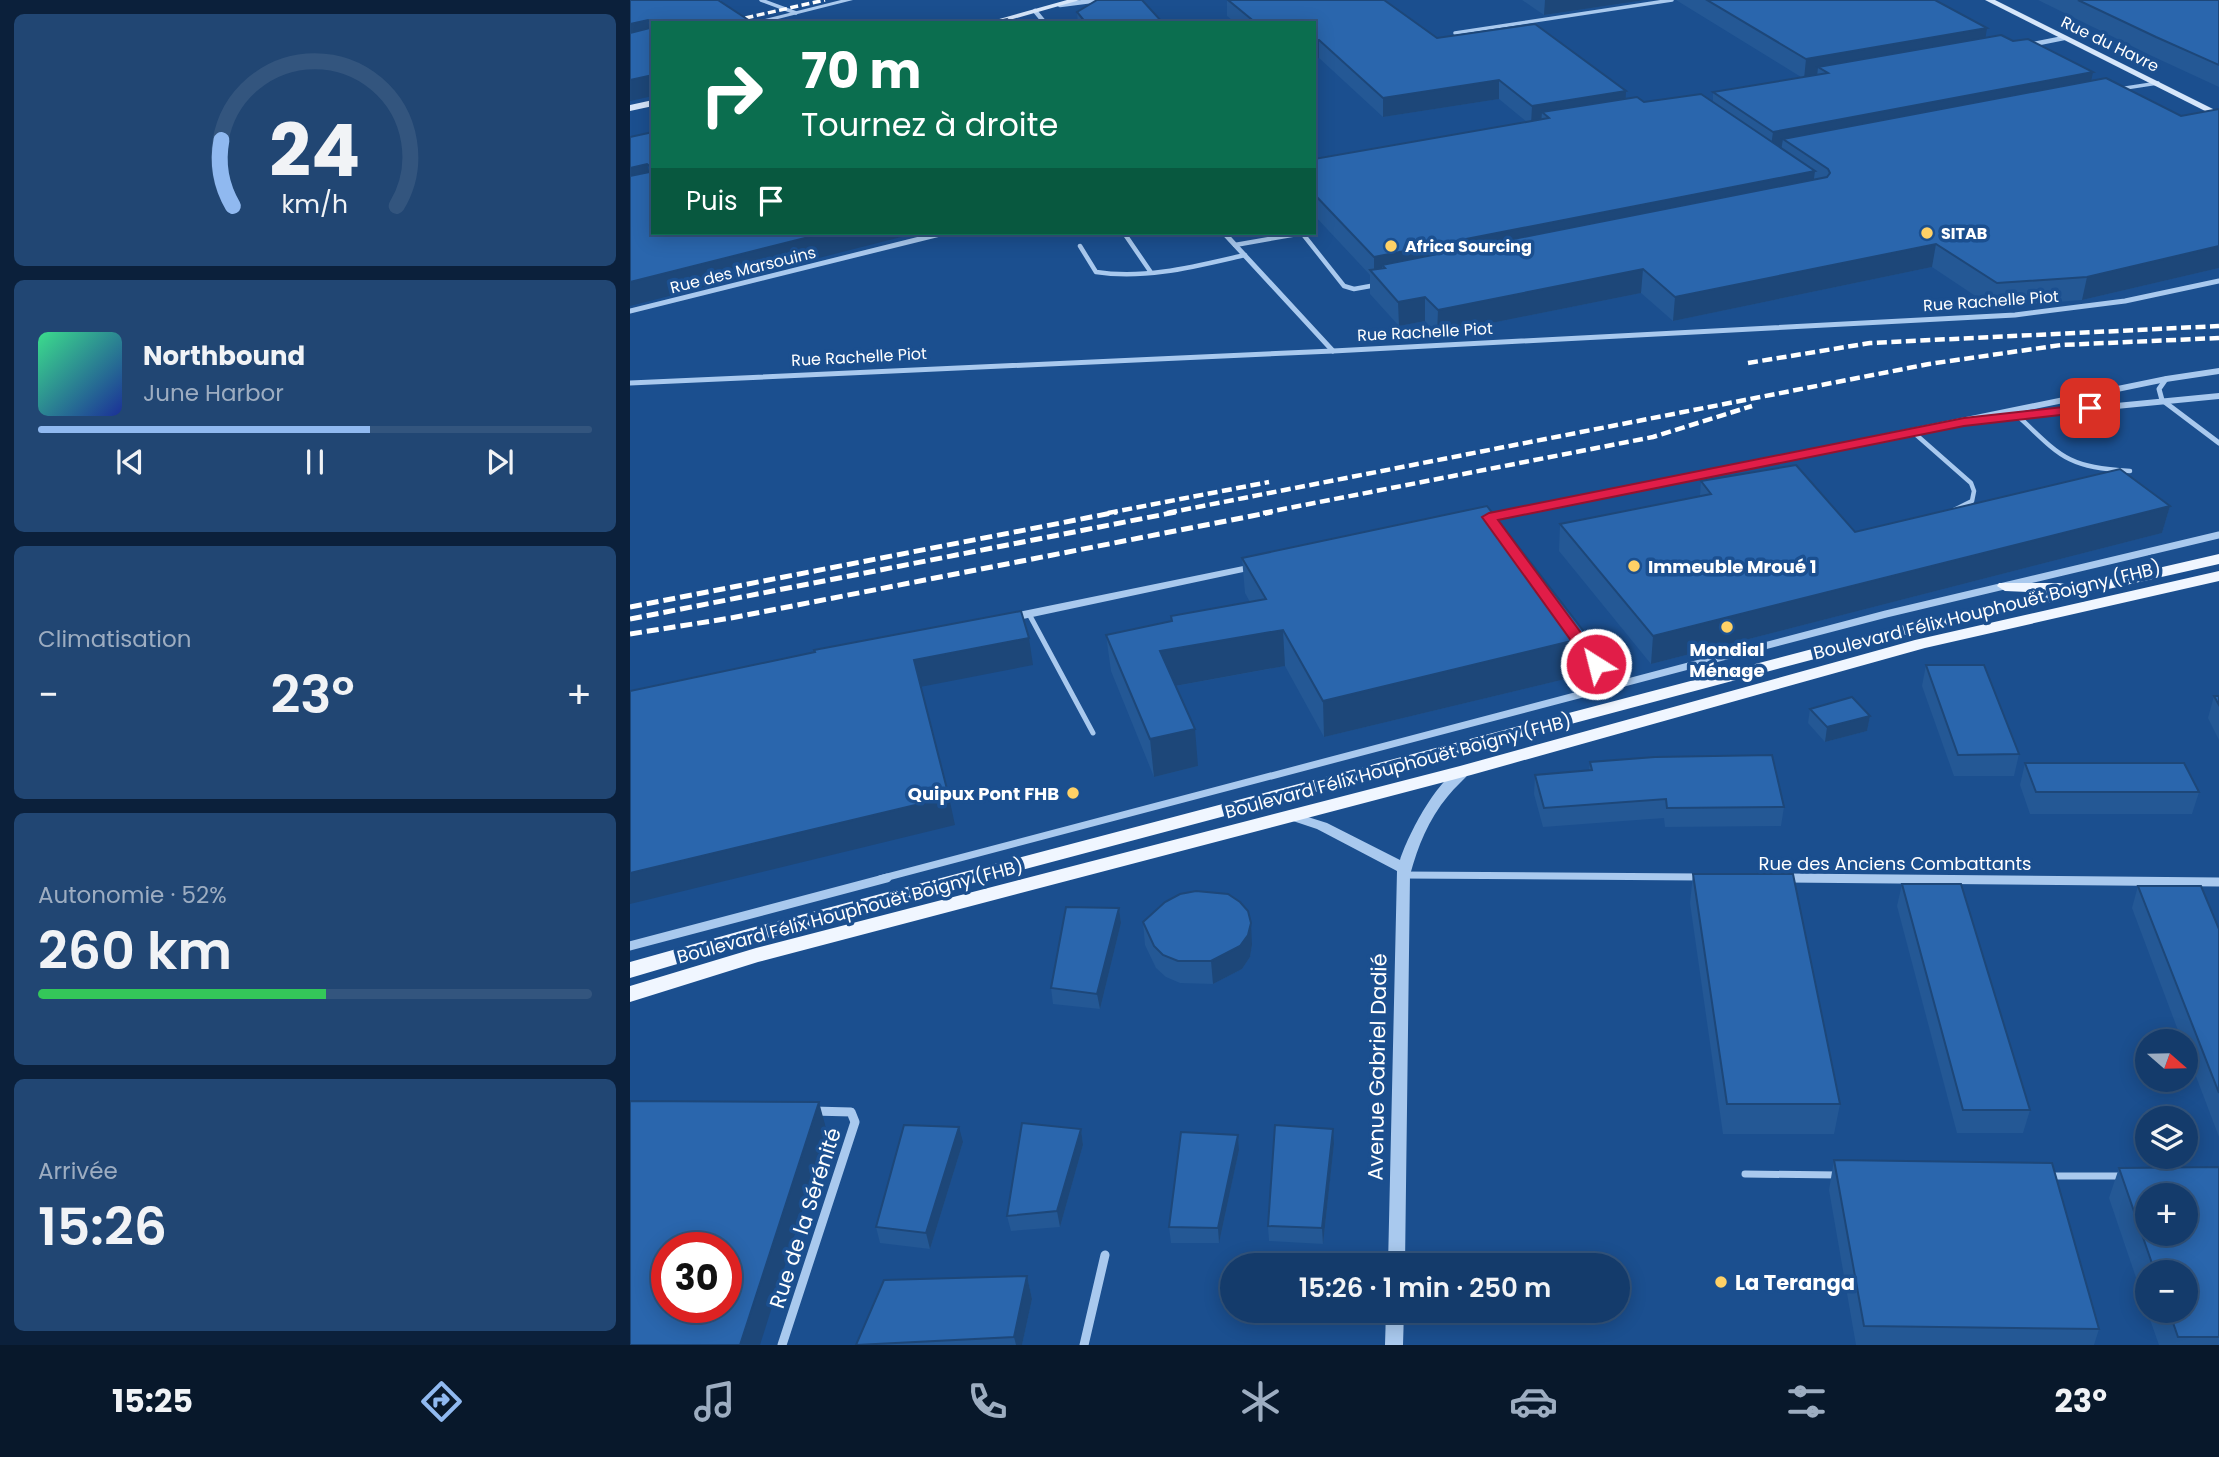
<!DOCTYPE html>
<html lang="fr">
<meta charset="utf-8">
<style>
body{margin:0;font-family:Poppins,sans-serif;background:#214673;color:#f1f3f6;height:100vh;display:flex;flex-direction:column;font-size:26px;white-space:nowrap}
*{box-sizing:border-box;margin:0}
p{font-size:23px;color:#9dadc1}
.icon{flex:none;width:38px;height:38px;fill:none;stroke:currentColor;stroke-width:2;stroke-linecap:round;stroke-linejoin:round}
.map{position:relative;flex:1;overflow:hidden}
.drawer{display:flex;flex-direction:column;gap:14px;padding:14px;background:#0b203b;width:630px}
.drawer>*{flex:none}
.top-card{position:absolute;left:21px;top:21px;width:665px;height:214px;border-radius:0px;box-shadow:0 4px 18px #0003,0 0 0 2px #33557e;background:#0b6e4f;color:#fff;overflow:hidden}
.needle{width:46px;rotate:110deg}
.tools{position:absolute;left:1505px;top:1029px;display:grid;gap:14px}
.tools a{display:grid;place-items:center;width:63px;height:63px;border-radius:50%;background:#143b6b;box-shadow:0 4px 18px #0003,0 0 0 2px #33557e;font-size:35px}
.speed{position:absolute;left:21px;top:1232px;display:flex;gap:14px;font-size:35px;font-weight:700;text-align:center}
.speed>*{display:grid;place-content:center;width:91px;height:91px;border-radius:50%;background:#143b6b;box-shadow:0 4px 18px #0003,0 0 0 2px #33557e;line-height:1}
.speed .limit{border:10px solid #d22;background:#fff;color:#111}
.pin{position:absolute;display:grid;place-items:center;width:60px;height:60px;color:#fff;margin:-30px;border-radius:14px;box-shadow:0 4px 10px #0006}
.me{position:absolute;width:77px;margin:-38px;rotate:324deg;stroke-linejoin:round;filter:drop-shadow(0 0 5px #0008)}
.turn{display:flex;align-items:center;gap:24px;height:147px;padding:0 35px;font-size:32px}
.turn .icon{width:91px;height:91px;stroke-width:2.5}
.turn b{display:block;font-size:49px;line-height:60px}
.then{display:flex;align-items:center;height:66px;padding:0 35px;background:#0003;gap:14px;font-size:26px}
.big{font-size:52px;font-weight:600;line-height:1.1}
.drawer .card{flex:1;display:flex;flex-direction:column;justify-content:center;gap:10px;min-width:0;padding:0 24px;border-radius:10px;background:#214673}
.drawer .dial{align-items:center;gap:0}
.dial svg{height:182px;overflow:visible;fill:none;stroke:#33557e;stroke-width:7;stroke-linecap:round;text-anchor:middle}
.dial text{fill:#f1f3f6;stroke:none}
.song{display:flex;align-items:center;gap:21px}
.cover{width:84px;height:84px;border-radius:10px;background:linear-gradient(135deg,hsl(150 70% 55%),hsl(230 70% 35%))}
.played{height:7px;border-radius:4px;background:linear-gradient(90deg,#90b9f0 60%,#33557e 60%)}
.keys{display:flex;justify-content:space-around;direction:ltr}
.heat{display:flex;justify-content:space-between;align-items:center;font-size:38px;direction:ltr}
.charge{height:10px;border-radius:5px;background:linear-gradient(90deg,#34c759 52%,#33557e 0)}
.trip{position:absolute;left:590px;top:1253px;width:410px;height:70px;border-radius:35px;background:#143b6b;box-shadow:0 4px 18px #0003,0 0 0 2px #33557e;font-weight:600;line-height:70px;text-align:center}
.tab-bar{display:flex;height:112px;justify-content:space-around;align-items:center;background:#08182b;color:#9dadc1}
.tab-bar .icon{width:49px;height:49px}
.tab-bar .selected{color:#90b9f0}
.tab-bar b{font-size:32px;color:#f1f3f6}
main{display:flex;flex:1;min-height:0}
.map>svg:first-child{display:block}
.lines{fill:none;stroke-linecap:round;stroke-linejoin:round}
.service-far3{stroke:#a9c9ee;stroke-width:3.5}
.service-far2{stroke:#a9c9ee;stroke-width:4.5}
.service-far1{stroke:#a9c9ee;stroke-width:5}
.service{stroke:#a9c9ee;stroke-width:7}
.minor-far3{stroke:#a9c9ee;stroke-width:4.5}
.minor-far2{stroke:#a9c9ee;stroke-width:5}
.minor-far1{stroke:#a9c9ee;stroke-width:7}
.minor{stroke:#a9c9ee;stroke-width:9}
.tertiary{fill:#a9c9ee;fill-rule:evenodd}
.secondary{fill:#d6e6fa;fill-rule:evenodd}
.primary{fill:#f0f6ff;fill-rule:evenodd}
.rail-far2{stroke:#fff;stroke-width:3.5;stroke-dasharray:8 3.5;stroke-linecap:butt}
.rail-far1{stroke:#fff;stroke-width:4.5;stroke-dasharray:10 4.5;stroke-linecap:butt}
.rail{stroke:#fff;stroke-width:5;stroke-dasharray:12 5;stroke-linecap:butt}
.wall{fill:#245895}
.shaded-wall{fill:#1d4779}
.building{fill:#2a66ad;stroke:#1d4779;stroke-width:2;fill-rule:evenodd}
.route{fill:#e11d48;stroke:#92132f;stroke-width:2}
.poi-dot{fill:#ffd166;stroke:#1b4f8f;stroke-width:2.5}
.labels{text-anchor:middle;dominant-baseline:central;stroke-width:7;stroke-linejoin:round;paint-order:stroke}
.far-street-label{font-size:16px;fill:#fff;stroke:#1b4f8f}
.far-poi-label{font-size:16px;font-weight:bold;fill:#fff;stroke:#1b4f8f;text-anchor:start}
.poi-label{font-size:18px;font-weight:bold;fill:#fff;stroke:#1b4f8f;text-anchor:start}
.street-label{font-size:18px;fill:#fff;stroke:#1b4f8f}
.near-street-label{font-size:21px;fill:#fff;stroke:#1b4f8f}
.near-poi-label{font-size:21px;font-weight:bold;fill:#fff;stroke:#1b4f8f;text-anchor:start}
</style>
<main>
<section class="drawer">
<div class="card dial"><svg viewBox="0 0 100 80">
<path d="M14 69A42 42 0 1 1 86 69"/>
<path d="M14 69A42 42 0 0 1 9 40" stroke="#90b9f0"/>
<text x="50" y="56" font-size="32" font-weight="700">24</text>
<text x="50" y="72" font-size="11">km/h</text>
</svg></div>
<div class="card">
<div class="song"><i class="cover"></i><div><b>Northbound</b><p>June Harbor</p></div></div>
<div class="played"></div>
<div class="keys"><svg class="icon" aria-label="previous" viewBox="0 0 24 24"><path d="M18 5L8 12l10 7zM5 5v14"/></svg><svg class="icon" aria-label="pause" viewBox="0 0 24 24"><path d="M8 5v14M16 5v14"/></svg><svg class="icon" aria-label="next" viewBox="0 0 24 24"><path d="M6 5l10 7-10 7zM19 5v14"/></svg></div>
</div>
<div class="card"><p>Climatisation</p>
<div class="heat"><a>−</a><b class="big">23°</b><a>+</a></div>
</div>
<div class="card"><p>Autonomie · 52%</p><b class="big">260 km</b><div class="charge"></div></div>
<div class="card"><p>Arrivée</p><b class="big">15:26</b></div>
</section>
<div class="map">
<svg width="1589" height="1345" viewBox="0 0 1589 1345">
<rect width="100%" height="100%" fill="#1b4f8f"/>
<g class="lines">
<g class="service-far3">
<polyline points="131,0 166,13"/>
<polyline points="825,33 1042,0"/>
<polyline points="1489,89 1528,83"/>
</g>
<g class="service-far2">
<polyline points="494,233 520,271"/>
<polyline points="672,233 714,286 724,289 746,285"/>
<polyline points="605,245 673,233"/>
<path d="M450 246 466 272C515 280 567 266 615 255"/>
<path d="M1388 416C1432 458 1437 467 1500 471"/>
<polyline points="1283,432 1341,483 1344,491 1342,501 1324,510"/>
</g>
<polyline class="service-far1" points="399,614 463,733"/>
<g class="service">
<polyline points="1115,1174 1208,1175"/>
<polyline points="1421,1176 1491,1176"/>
</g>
<g class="minor-far3">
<polyline points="430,5 469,0"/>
<polyline points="405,11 415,23"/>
<polyline points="1399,45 1434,38"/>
</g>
<g class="minor-far2">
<polyline points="594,233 703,351"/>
<polyline points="0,311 314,233"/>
<polyline points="1536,379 1529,389 1532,400 1589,443"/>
<polyline points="0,383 703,351 1385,315 1495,301 1589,281"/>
</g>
<g class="minor-far1">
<polyline points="953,646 981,685"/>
<polyline points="773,875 1070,877"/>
<polyline points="1156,878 1318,879"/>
<polyline points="250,879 1256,614 1589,535"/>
</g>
<g class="minor">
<polyline points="1156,878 1589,882"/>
<polyline points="0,946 257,878"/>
<polyline points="152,1345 225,1122 221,1112 183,1111"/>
<polyline points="454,1345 475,1255"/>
</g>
<g class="tertiary">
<polygon points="211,0 223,0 132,23 119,23"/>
<polygon points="1589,368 1589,374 1536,382 848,523 843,520 848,517 1536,376"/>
<polygon points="1589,393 1589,399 1404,417 1399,414 1404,411"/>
<polygon points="628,563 634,566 632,568 379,622 373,618 379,614"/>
<path d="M834 767 841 771C834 780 825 787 818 796 798 820 788 846 780 875L775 1265H758L767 871 687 829 657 819 655 816 662 812 697 823 770 860C778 835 808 776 834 767Z"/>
<polygon points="756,1311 774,1311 773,1345 755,1345"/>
</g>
<g class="secondary">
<polygon points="437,0 450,0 369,23 355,23"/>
<polygon points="1355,0 1365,0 1589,112 1589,118"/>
<polygon points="23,100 23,106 0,111 0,105"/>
</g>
<g class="primary">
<polygon points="1589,554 1589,564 1275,635 125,941 0,978 0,962 125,927 1266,627 1419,593 1375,591 1367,586 1369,583 1429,583 1435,584 1437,589"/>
<polygon points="1589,571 1589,581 1295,648 841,775 128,962 0,1002 0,986 126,948 830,766 1285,640"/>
</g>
<polyline class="rail-far2" points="93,23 195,0"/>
<g class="rail-far1">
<polyline points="1118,363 1240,343 1589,326"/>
<polyline points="478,513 639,482"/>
<polyline points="537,513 1299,364 1431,345 1589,338"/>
<polyline points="633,513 1023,437 1122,406"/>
</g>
<g class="rail">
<polyline points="0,607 487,512"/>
<polyline points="0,619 546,512"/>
<polyline points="0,634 101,618 642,512"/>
</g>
</g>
<g class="wall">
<polygon points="597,0 754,0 807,38 995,99 1014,102 1083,102 1083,92 1171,77 1046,0 1305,0 1356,38 1551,116 1589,109 1589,268 1452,300 1362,307 1302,267 1043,321 1011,293 807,334 795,321 769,326 740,294 740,275 684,215 684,159 897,122 869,99 753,117 689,58 684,23 606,23 597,16"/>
<polygon points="892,0 1015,0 914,15"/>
<polygon points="1408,0 1589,0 1589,87 1522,56"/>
<polygon points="447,12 533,23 448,23"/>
<polygon points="1071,481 1225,532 1540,506 1532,533 1021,664 929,551 930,524 1070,496"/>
<polygon points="612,558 958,637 956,674 694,737 655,666 546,686 568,766 524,777 481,671 476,635 541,621 541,616 620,602 615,593"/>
<polygon points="1296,665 1389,754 1384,776 1324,776 1292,686"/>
<polygon points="1584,696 1589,696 1589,740 1578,718"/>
<polygon points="1180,709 1240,716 1237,731 1195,742 1178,723"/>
<polygon points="960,762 1154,807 1151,826 1035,827 1034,818 913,827 904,794 905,775 959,770"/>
<polygon points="1395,763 1569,792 1562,814 1400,814 1390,785"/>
<polygon points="1063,874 1210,1104 1204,1134 1093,1134 1060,903"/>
<polygon points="1272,884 1400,1110 1393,1133 1327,1133 1267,906"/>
<polygon points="1508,886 1589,929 1589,1137 1556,1050 1556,1041 1552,1041 1502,908"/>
<polygon points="489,908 491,923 470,1009 423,1004 421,988"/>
<polygon points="513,922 622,945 620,957 612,969 583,984 550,983 536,977 526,968 515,945"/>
<polygon points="451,1129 453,1145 430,1227 381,1231 377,1216"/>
<polygon points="608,1135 609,1150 589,1243 541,1243 539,1227"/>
<polygon points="333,1142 300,1249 250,1243 246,1227"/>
<polygon points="704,1144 693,1244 639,1241 638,1226"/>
<polygon points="1204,1160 1469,1329 1464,1345 1226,1345 1199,1190"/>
<polygon points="1589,1167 1589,1345 1529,1345 1517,1311 1556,1311 1556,1272 1517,1272 1517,1310 1479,1198 1489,1168"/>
<polygon points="397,1276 402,1299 392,1345 226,1345"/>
</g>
<g class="shaded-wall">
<polygon points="915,0 1015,0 914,15"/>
<polygon points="18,20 22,39 0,44 0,24"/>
<polygon points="1357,28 1354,47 1198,73 1188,67 1187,77 1174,79 1176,59"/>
<polygon points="684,40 689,40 689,58 684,59"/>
<polygon points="1463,72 1459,92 1153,139 1151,151 1140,153 1143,132"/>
<polygon points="23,75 23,96 0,101 0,80"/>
<polygon points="869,80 869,99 753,117 753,98"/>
<polygon points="996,91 995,110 919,118 912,112 911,124 901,125 902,106"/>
<polygon points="17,164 23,186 0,191 0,168"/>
<polygon points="1185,171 1182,193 755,268 752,265 752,279 744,276 744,257"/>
<polygon points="195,233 287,233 0,306 0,282"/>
<polygon points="1306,244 1302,267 1043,321 1045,297"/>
<polygon points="1589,246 1589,268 1452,300 1457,277"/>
<polygon points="1013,269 1011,293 807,334 808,310"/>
<polygon points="795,297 795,321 769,326 768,302"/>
<polygon points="1540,506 1532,533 1021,664 1023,636"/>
<polygon points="653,630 655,666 534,688 530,651"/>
<polygon points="958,637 956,674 694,737 693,701"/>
<polygon points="399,638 403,665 290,687 284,660"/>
<polygon points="1240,716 1237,731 1195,742 1197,727"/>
<polygon points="565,729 568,766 524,777 520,739"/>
<polygon points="319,797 325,825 0,904 0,873"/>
<polygon points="489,908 491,923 470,1009 467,994"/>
<polygon points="621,923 622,945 620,957 612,969 583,984 581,961"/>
<polygon points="189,1102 197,1132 130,1345 110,1345"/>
<polygon points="329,1127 333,1142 300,1249 296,1233"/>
<polygon points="451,1129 453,1145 430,1227 427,1211"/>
<polygon points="703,1129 704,1144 693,1244 692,1228"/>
<polygon points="608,1135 609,1150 589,1243 588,1228"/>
<polygon points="397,1276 402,1299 392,1345 386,1345 384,1337"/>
</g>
<g class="building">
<polygon points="0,0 90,0 88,0 123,23 23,23 23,75 0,80 0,33 20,28 21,23 18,20 0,24"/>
<polygon points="467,0 512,0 533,23 456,23 447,12"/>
<polygon points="598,0 754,0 807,38 905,24 996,91 902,106 869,80 753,98 689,40 684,40 684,23 626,23"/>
<polygon points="1077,0 1305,0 1357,28 1176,59"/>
<polygon points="1448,0 1589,0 1589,65 1526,37"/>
<polygon points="377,19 382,23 360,23"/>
<polygon points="1371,35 1383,41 1398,39 1463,72 1143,132 1083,92 1198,73 1188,67"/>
<polygon points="1476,78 1551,116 1589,109 1589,246 1457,277 1367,283 1306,244 1045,297 1013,269 808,310 795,297 768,302 740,270 755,268 752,265 1197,177 1200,173 1198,169 1153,139"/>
<polygon points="1071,94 1185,171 744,257 684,194 684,159 919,118 912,112 1007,97 1014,102"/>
<polygon points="23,132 23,233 195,233 0,282 0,176 19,172 22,168 17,164 0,168 0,137"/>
<polygon points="1166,465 1225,532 1490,469 1540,506 1023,636 930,524 1081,494 1071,481"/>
<polygon points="857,506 958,637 693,701 653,630 530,651 565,729 520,739 476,635 542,621 541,616 636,599 612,558"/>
<polygon points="391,611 399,638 284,660 319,797 0,873 0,691 185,652 184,650"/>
<polygon points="1296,665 1354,665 1389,754 1328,755"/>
<polygon points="1584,696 1589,696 1589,705"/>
<polygon points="1222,697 1240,716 1197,727 1180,709"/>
<polygon points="1142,755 1154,807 1037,808 1036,799 914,808 905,775 962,770 960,762 1025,757"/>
<polygon points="1395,763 1554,763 1569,792 1406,792"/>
<polygon points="1063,874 1163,874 1210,1104 1097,1104"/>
<polygon points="1272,884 1331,884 1400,1110 1333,1110"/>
<polygon points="1508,886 1571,886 1589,929 1589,1093"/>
<polygon points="566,891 598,894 610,902 618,911 621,923 618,935 610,946 581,961 548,961 533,955 524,946 513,922 535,902 550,894"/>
<polygon points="436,907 489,908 467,994 421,988"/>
<path d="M0 1101 189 1102 110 1345H0ZM37 1248H96V1307H37Z"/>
<polygon points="392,1123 451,1129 427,1211 377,1216"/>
<polygon points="274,1125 329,1127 296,1233 246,1227"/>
<polygon points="645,1125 703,1129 692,1228 638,1226"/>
<polygon points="551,1132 608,1135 588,1228 539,1227"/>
<polygon points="1204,1160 1422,1163 1469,1329 1234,1326"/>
<path d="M1589 1167V1337H1548L1539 1311H1556V1272H1525L1489 1168ZM1517 1195H1556V1234H1517Z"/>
<polygon points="397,1276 384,1337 226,1345 254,1280"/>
</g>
<polygon class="route" points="1460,404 1467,408 1465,411 1334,426 868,520 974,664 966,669 960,667 852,517 859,513 1334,418"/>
<g class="poi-dot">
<circle cx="1297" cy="233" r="7"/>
<circle cx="761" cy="246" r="7"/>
<circle cx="1004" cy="566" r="7"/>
<circle cx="1097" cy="627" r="7"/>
<circle cx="443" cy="793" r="7"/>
<circle cx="1091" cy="1282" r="7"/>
</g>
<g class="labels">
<g class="far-street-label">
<text transform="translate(1480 44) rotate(26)">Rue du Havre</text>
<text transform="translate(113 270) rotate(-14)">Rue des Marsouins</text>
<text transform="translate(1361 301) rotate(-4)">Rue Rachelle Piot</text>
<text transform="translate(795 332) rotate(-3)">Rue Rachelle Piot</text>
<text transform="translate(229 357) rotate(-3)">Rue Rachelle Piot</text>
</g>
<g class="far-poi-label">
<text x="1311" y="233">SITAB</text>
<text x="775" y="246">Africa Sourcing</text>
</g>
<g class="poi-label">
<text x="1018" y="566">Immeuble Mroué 1</text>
<text x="1097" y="649" text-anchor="middle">Mondial<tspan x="1097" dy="21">Ménage</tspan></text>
<text x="429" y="793" text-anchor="end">Quipux Pont FHB</text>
</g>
<g class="street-label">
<text transform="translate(1357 610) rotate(-14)">Boulevard Félix Houphouët Boigny (FHB)</text>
<text transform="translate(768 766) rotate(-15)">Boulevard Félix Houphouët Boigny (FHB)</text>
<text x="1265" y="863">Rue des Anciens Combattants</text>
<text transform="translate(220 911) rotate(-15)">Boulevard Félix Houphouët Boigny (FHB)</text>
</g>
<g class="near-street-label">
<text transform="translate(747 1067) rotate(-89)">Avenue Gabriel Dadié</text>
<text transform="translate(175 1218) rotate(-72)">Rue de la Sérénité</text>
</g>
<g class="near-poi-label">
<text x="1105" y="1282">La Teranga</text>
</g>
</g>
</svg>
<div class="tools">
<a><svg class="needle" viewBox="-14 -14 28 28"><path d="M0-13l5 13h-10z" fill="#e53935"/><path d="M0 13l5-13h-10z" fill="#9dadc1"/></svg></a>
<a><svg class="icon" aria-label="layers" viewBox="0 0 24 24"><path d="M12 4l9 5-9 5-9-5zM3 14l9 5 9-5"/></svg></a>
<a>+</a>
<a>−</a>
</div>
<div class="speed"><div class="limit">30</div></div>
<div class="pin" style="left:1460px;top:408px;background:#d93025"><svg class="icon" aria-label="arrive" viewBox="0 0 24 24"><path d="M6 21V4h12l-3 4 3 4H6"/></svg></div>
<svg class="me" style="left:966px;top:664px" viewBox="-20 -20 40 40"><circle r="17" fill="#e11d48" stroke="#fff" stroke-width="3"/><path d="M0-11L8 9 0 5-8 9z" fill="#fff"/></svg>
<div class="trip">15:26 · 1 min · 250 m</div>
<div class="top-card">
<div class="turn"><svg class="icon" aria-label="right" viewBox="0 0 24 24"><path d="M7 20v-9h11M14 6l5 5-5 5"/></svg><div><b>70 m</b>Tournez à droite</div></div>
<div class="then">Puis<svg class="icon" aria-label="arrive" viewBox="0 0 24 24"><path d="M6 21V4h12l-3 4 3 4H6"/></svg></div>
</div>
</div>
</main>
<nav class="tab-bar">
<b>15:25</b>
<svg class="icon selected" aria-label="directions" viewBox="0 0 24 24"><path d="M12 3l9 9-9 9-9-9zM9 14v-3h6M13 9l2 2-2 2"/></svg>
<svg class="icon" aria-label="music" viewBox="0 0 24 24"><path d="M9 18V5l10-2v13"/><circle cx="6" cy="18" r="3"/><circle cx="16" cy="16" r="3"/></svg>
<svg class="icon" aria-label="phone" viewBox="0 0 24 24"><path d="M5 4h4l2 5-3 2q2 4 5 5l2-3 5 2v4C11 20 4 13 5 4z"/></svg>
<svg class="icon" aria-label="climate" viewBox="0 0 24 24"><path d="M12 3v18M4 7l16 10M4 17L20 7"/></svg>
<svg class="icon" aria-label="car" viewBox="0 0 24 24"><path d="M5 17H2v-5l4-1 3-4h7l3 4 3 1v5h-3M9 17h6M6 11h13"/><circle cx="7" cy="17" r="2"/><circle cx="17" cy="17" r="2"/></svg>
<svg class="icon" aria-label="filters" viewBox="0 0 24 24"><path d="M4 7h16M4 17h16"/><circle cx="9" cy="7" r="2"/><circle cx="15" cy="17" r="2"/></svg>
<b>23°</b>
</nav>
